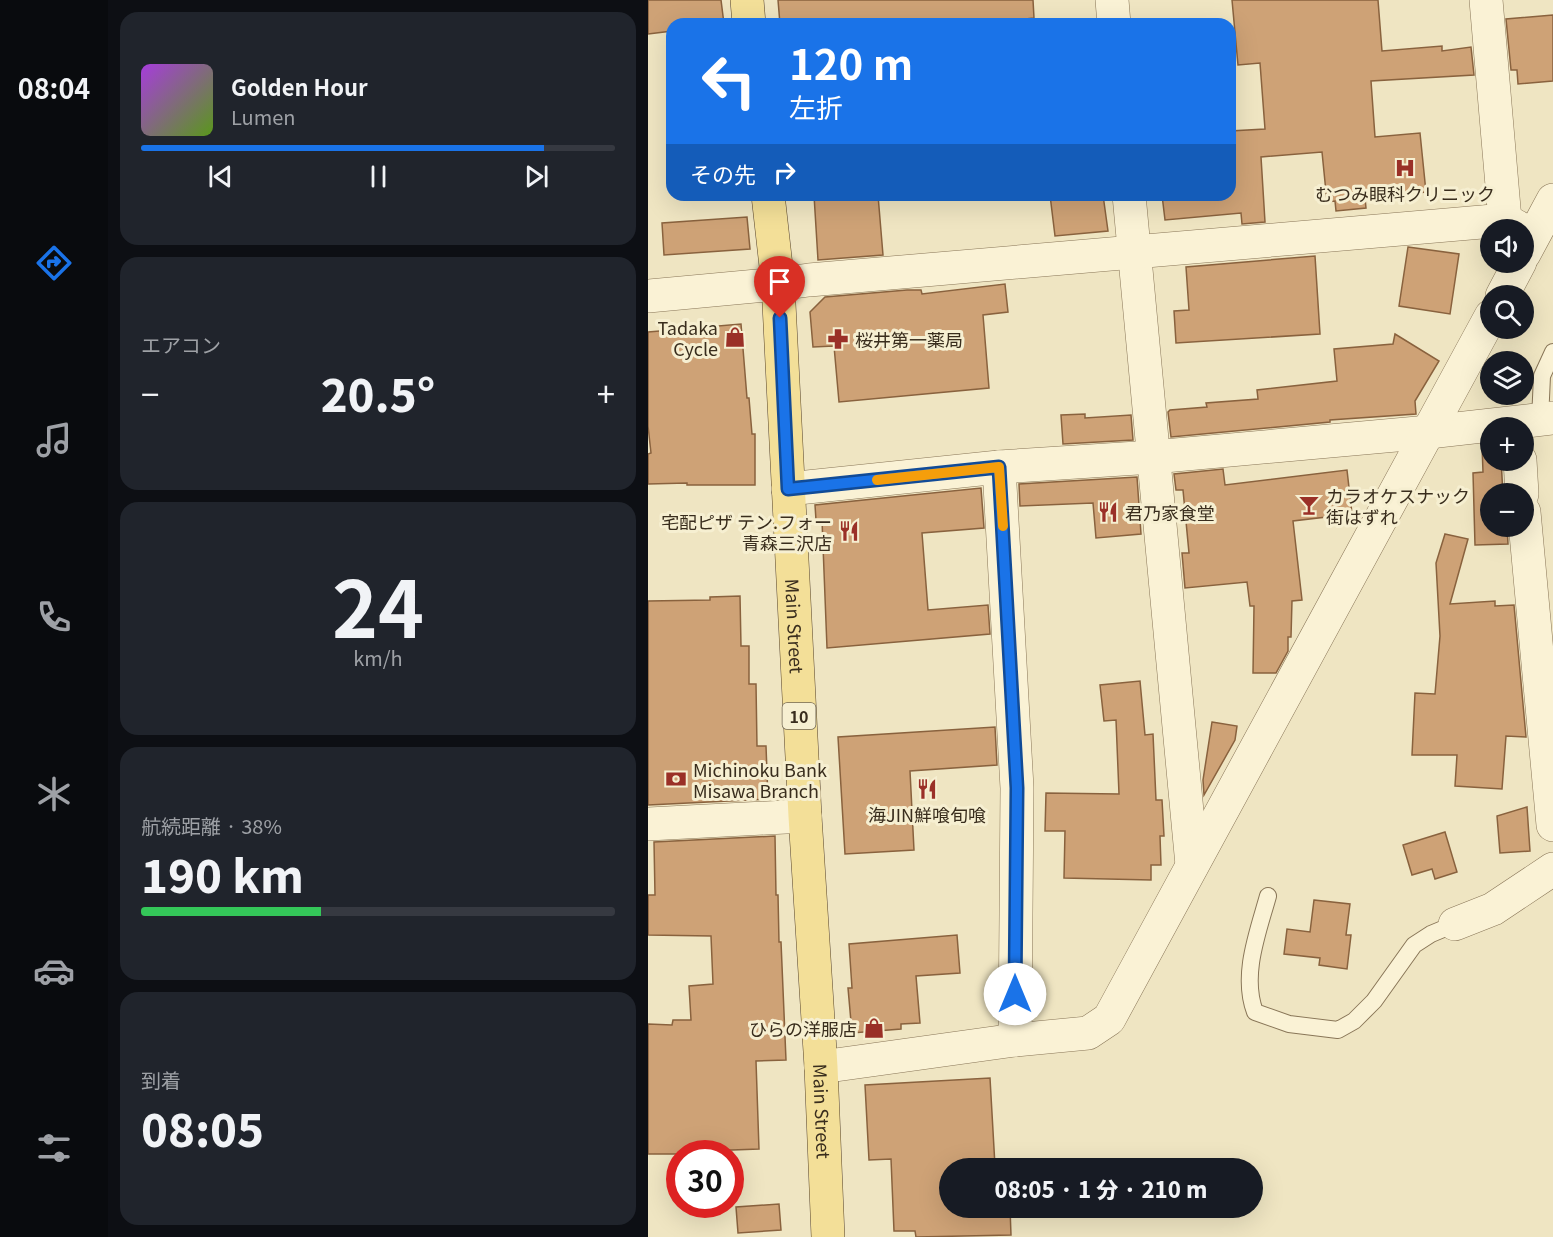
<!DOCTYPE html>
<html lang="ja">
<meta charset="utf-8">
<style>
body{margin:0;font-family:Georgia,"Noto Sans JP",serif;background:#20242c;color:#f1f3f6;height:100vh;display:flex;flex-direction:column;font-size:22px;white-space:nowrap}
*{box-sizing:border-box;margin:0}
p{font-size:20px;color:#9ea1a6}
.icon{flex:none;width:33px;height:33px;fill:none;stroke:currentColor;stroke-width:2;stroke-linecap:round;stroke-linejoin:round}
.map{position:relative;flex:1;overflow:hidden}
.panel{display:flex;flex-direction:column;gap:12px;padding:12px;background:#0d0f14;width:540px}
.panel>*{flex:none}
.top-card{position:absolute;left:18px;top:18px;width:570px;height:183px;border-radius:18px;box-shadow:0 6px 24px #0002;background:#1a73e8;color:#fff;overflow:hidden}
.buttons{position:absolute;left:832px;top:219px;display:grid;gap:12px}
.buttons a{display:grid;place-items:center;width:54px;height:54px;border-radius:50%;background:#171b24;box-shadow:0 6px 24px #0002;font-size:30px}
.speed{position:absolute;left:18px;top:1140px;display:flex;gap:12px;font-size:30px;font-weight:700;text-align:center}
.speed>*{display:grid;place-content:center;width:78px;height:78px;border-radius:50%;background:#171b24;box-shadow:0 6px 24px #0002;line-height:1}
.speed .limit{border:9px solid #d22;background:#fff;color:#111}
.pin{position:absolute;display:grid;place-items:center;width:51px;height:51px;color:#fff;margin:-62px -26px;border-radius:50% 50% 50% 0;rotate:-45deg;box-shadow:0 0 6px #0007}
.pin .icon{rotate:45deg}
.me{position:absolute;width:66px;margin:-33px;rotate:0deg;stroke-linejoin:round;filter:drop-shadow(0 0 4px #0008)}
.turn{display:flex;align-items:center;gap:21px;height:126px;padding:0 24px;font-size:27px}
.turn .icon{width:78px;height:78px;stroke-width:2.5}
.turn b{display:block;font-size:42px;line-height:51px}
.then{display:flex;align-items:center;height:57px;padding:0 24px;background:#0003;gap:12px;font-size:22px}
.big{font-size:45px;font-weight:800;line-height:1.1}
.panel .widget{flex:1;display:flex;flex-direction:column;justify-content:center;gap:9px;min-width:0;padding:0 21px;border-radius:18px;background:#20242c}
.panel .dial{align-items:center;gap:0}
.dial b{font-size:78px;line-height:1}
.song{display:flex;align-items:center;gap:18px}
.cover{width:72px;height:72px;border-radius:9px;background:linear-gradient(135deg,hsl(280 70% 55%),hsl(90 70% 35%))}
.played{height:6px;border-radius:3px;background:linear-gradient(90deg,#1a73e8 85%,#363941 85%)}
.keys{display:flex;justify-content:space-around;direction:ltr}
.heat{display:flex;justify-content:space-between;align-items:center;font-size:33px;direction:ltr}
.charge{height:9px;border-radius:4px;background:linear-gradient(90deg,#34c759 38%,#363941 0)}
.trip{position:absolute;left:291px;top:1158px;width:324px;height:60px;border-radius:30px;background:#171b24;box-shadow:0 6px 24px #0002;font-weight:800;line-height:60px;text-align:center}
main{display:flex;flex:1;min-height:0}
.menu{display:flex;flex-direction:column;width:108px;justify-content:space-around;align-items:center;background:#090b0e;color:#9ea1a6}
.menu .icon{width:42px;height:42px}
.menu .current{color:#1a73e8}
.menu b{font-size:27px;color:#f1f3f6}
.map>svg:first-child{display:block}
.building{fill:#cea276;stroke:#89623e;stroke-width:1.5}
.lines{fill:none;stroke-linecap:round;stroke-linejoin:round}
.service-casing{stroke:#897658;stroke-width:18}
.minor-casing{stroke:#897658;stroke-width:34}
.tertiary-casing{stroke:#897658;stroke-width:34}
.primary-casing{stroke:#57442d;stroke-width:34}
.service{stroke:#faf2d5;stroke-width:16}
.minor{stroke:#faf2d5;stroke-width:33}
.tertiary{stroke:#faf2d5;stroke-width:33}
.primary{stroke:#f3df98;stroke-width:33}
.route-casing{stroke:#114b97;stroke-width:15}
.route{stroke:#1a73e8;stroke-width:10}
.slow{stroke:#f59e0b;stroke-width:10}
.labels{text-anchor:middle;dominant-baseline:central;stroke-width:6;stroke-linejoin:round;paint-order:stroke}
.shield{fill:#f6efd1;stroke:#726753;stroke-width:1.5}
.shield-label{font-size:16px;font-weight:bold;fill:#392d1d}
.poi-label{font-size:18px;fill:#392d1d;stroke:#f6efd1;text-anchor:start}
.street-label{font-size:18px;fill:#392d1d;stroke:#f6efd1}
</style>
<main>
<nav class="menu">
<b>08:04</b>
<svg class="icon current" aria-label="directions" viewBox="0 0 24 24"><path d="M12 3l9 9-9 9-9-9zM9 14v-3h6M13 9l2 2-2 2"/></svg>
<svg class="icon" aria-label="music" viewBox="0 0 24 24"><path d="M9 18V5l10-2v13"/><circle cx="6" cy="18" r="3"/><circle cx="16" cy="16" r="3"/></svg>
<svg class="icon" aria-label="phone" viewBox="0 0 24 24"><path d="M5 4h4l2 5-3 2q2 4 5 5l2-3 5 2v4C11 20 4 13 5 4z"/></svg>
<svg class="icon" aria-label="climate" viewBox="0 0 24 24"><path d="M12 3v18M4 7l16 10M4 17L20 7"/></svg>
<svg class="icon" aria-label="car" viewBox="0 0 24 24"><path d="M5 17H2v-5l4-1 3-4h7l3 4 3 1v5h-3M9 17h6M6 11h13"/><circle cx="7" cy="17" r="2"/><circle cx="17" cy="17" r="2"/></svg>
<svg class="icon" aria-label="filters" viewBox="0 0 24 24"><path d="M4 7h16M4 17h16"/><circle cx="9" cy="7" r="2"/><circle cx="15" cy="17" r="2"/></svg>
</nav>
<section class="panel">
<div class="widget">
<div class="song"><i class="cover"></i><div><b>Golden Hour</b><p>Lumen</p></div></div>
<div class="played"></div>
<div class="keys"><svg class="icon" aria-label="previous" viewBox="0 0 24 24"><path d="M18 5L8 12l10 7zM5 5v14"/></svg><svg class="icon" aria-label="pause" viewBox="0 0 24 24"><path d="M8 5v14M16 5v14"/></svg><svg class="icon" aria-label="next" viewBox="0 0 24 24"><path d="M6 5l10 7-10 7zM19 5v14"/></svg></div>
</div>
<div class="widget"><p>エアコン</p>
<div class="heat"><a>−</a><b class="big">20.5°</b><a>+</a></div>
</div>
<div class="widget dial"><b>24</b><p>km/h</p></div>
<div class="widget"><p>航続距離 · 38%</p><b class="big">190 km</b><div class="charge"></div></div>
<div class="widget"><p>到着</p><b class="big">08:05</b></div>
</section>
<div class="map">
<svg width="905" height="1237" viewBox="0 0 905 1237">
<rect width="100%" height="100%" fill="#efe5c2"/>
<g class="building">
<polygon points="0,0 73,0 76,24 24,24 24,31 0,34"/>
<polygon points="130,0 385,0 386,18 331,24 132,24"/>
<polygon points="584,0 730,0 734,51 794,46 794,51 823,47 826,75 723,81 727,137 772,133 778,192 717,198 718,208 688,211 687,201 679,202 674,152 613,157 617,222 594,224 593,213 517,220 514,195 582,195 582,131 617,129 612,63 590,65"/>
<polygon points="905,15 905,81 870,84 869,70 863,70 858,19"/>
<polygon points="166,195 230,195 235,255 170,260"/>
<polygon points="402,195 455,195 460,231 407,236"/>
<polygon points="99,217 102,249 16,255 14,223"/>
<polygon points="760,247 811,254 802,314 751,306"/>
<polygon points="667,256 672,334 528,343 526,311 541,310 538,267"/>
<polygon points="357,284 360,312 335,315 341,388 191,402 186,346 165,347 162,312 177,297 259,290 273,290 274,294"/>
<polygon points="93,324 99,398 101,398 104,434 107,434 107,485 39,485 39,483 0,484 0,454 3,453 0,426 0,332"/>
<polygon points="747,334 791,361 767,401 768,414 682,420 682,422 523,437 520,412 522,410 559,407 558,403 610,399 609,390 689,381 686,349 745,344"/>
<polygon points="437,414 437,418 483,415 485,440 415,444 413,415"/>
<polygon points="843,444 843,460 853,460 855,494 843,494 843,526 859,526 860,544 827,545 825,473 835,472 834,445"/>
<polygon points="575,469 577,485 699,470 704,514 645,521 654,600 644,601 643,637 640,637 640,651 628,673 605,673 606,606 602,606 599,582 537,588 534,553 541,553 535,490 528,490 526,474"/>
<polygon points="489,477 493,534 448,538 445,503 372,506 371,484"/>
<polygon points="333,488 336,528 274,533 280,610 340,605 342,634 179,648 174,520 168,520 167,505"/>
<polygon points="797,534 820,539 802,604 847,601 847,606 866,605 878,737 858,736 854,789 807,786 809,755 764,755 767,693 787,694 792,636 788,563"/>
<polygon points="92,596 93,646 101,646 101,684 108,684 109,746 118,746 120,799 0,805 0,601 62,600 62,597"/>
<polygon points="492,681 497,735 505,734 508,800 514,800 516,836 512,836 513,865 503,865 503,880 416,878 417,831 397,831 398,793 471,794 468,720 456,721 452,685"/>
<polygon points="564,722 589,726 587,740 556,795 555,780"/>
<polygon points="347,727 349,765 262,771 266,850 197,854 190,737"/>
<polygon points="879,807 882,851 852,853 849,816"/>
<polygon points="797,832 809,872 787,879 784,869 764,875 755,845"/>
<polygon points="127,836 128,895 130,895 131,942 133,942 138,1060 108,1061 111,1149 57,1151 57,1154 0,1154 0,1024 24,1025 25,1020 43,1020 41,986 65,984 63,936 0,935 0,895 7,895 6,842"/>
<polygon points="666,900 702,904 698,935 703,935 699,969 671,965 672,958 636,954 639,929 662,932"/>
<polygon points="309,935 312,973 268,976 272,1023 253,1024 253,1029 204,1033 200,988 204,988 201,944"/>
<polygon points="342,1078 347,1166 360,1165 360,1168 302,1168 302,1208 362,1208 363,1235 268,1237 267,1231 246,1231 243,1159 221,1160 217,1085"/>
<polygon points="131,1204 133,1230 90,1233 88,1207"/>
</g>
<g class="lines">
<g class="service-casing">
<g id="service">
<polyline points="892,420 894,376 905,352"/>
<path d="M620 896C610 932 593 975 607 1012L641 1024 690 1030 706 1021 726 1001 766 945 783 934 807 924"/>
</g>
</g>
<g class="minor-casing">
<g id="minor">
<polyline points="464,0 466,24"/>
<polyline points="838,0 857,220"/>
<polyline points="481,195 544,865"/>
<polyline points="876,254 905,200"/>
<polyline points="130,284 161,280 857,220 875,230"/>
<polyline points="854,296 872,262"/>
<polyline points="872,460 874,494"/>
<polyline points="351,467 369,788 367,1040"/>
<polyline points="140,489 351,467 505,457 781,432 905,418"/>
<polyline points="876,512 905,825"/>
<polyline points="0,824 157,816"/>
<polyline points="807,924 845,909 905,869"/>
<polyline points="173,1067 367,1040 440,1033 461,1019 843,316"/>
</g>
</g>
<g class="tertiary-casing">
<polyline id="tertiary" points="0,296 130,284"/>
</g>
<g class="primary-casing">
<g id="primary">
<polyline points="99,0 101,24"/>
<path id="s1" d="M120 195 130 284 157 816 173 1067 180 1237"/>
</g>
</g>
<use href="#service" class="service"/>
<use href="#minor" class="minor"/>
<use href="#tertiary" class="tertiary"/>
<use href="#primary" class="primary"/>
</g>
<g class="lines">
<g class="route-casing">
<polyline id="route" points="132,318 140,489 351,467 369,788 367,994"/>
</g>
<use href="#route" class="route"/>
<polyline class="slow" points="229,480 351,467 355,526"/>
</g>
<defs>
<g id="hospital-bare" transform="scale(1.62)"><path d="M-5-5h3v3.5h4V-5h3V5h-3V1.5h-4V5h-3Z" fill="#9a3027" stroke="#f6efd1" stroke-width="2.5" paint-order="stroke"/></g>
<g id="shop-bare" transform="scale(1.62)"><path d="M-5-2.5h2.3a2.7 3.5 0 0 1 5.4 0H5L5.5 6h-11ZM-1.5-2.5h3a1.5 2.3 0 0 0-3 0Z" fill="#9a3027" stroke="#f6efd1" stroke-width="2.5" paint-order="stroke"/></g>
<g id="pharmacy-bare" transform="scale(1.62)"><path d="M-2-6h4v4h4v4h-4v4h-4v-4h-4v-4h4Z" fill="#9a3027" stroke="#f6efd1" stroke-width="2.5" paint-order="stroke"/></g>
<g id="bar-bare" transform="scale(1.62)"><path d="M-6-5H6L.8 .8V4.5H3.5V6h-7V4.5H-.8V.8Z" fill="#9a3027" stroke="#f6efd1" stroke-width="2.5" paint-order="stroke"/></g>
<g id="restaurant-bare" transform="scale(1.62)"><path d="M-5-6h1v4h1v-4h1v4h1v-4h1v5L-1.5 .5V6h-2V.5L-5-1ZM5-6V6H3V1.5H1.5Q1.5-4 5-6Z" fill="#9a3027" stroke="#f6efd1" stroke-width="2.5" paint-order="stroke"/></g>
<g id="bank-bare" transform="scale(1.62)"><path d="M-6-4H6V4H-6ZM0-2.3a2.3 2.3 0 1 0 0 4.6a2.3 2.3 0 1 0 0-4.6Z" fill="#9a3027" stroke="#f6efd1" stroke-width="2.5" paint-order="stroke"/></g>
</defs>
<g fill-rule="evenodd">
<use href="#hospital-bare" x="757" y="168"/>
<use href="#shop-bare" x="87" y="337"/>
<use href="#pharmacy-bare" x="190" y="339"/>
<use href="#bar-bare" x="661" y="505"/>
<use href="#restaurant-bare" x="460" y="512"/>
<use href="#restaurant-bare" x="201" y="531"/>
<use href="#bank-bare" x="28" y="779"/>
<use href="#restaurant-bare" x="279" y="789"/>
<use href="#shop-bare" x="226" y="1028"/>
</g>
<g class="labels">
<rect class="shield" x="134.5" y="703" width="33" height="26" rx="4.5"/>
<g class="shield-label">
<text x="151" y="716">10</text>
</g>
<g class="poi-label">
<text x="757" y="193" text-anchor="middle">むつみ眼科クリニック</text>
<text x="70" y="327" text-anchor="end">Tadaka<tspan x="70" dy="21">Cycle</tspan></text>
<text x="207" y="339">桜井第一薬局</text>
<text x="678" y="495">カラオケスナック<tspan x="678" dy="21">街はずれ</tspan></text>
<text x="477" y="512">君乃家食堂</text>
<text x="184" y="521" text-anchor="end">宅配ピザ テン.フォー<tspan x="184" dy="21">青森三沢店</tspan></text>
<text x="45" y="769">Michinoku Bank<tspan x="45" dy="21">Misawa Branch</tspan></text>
<text x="279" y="814" text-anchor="middle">海JIN鮮喰旬喰</text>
<text x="209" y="1028" text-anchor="end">ひらの洋服店</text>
</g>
<g class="street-label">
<text stroke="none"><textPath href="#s1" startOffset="432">Main Street</textPath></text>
<text stroke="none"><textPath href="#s1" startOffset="918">Main Street</textPath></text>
</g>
</g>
</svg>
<div class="buttons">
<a><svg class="icon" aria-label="sound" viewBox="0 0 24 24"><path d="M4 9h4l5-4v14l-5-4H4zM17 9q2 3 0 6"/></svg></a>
<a><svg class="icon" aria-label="search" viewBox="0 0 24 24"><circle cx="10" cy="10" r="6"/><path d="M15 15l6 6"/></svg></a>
<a><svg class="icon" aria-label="layers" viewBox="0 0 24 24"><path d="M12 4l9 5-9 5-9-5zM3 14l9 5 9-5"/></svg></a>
<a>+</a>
<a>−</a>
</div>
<div class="speed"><div class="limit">30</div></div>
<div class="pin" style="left:132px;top:318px;background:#d93025"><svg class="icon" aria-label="arrive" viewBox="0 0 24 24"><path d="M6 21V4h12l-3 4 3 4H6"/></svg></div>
<svg class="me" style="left:367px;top:994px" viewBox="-20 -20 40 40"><circle r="19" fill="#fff"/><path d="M0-13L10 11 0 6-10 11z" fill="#1a73e8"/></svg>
<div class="trip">08:05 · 1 分 · 210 m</div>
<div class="top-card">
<div class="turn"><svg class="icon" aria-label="left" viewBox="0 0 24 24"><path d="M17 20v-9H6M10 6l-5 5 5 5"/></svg><div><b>120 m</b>左折</div></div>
<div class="then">その先<svg class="icon" aria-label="right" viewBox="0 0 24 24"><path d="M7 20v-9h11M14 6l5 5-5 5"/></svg></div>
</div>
</div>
</main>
